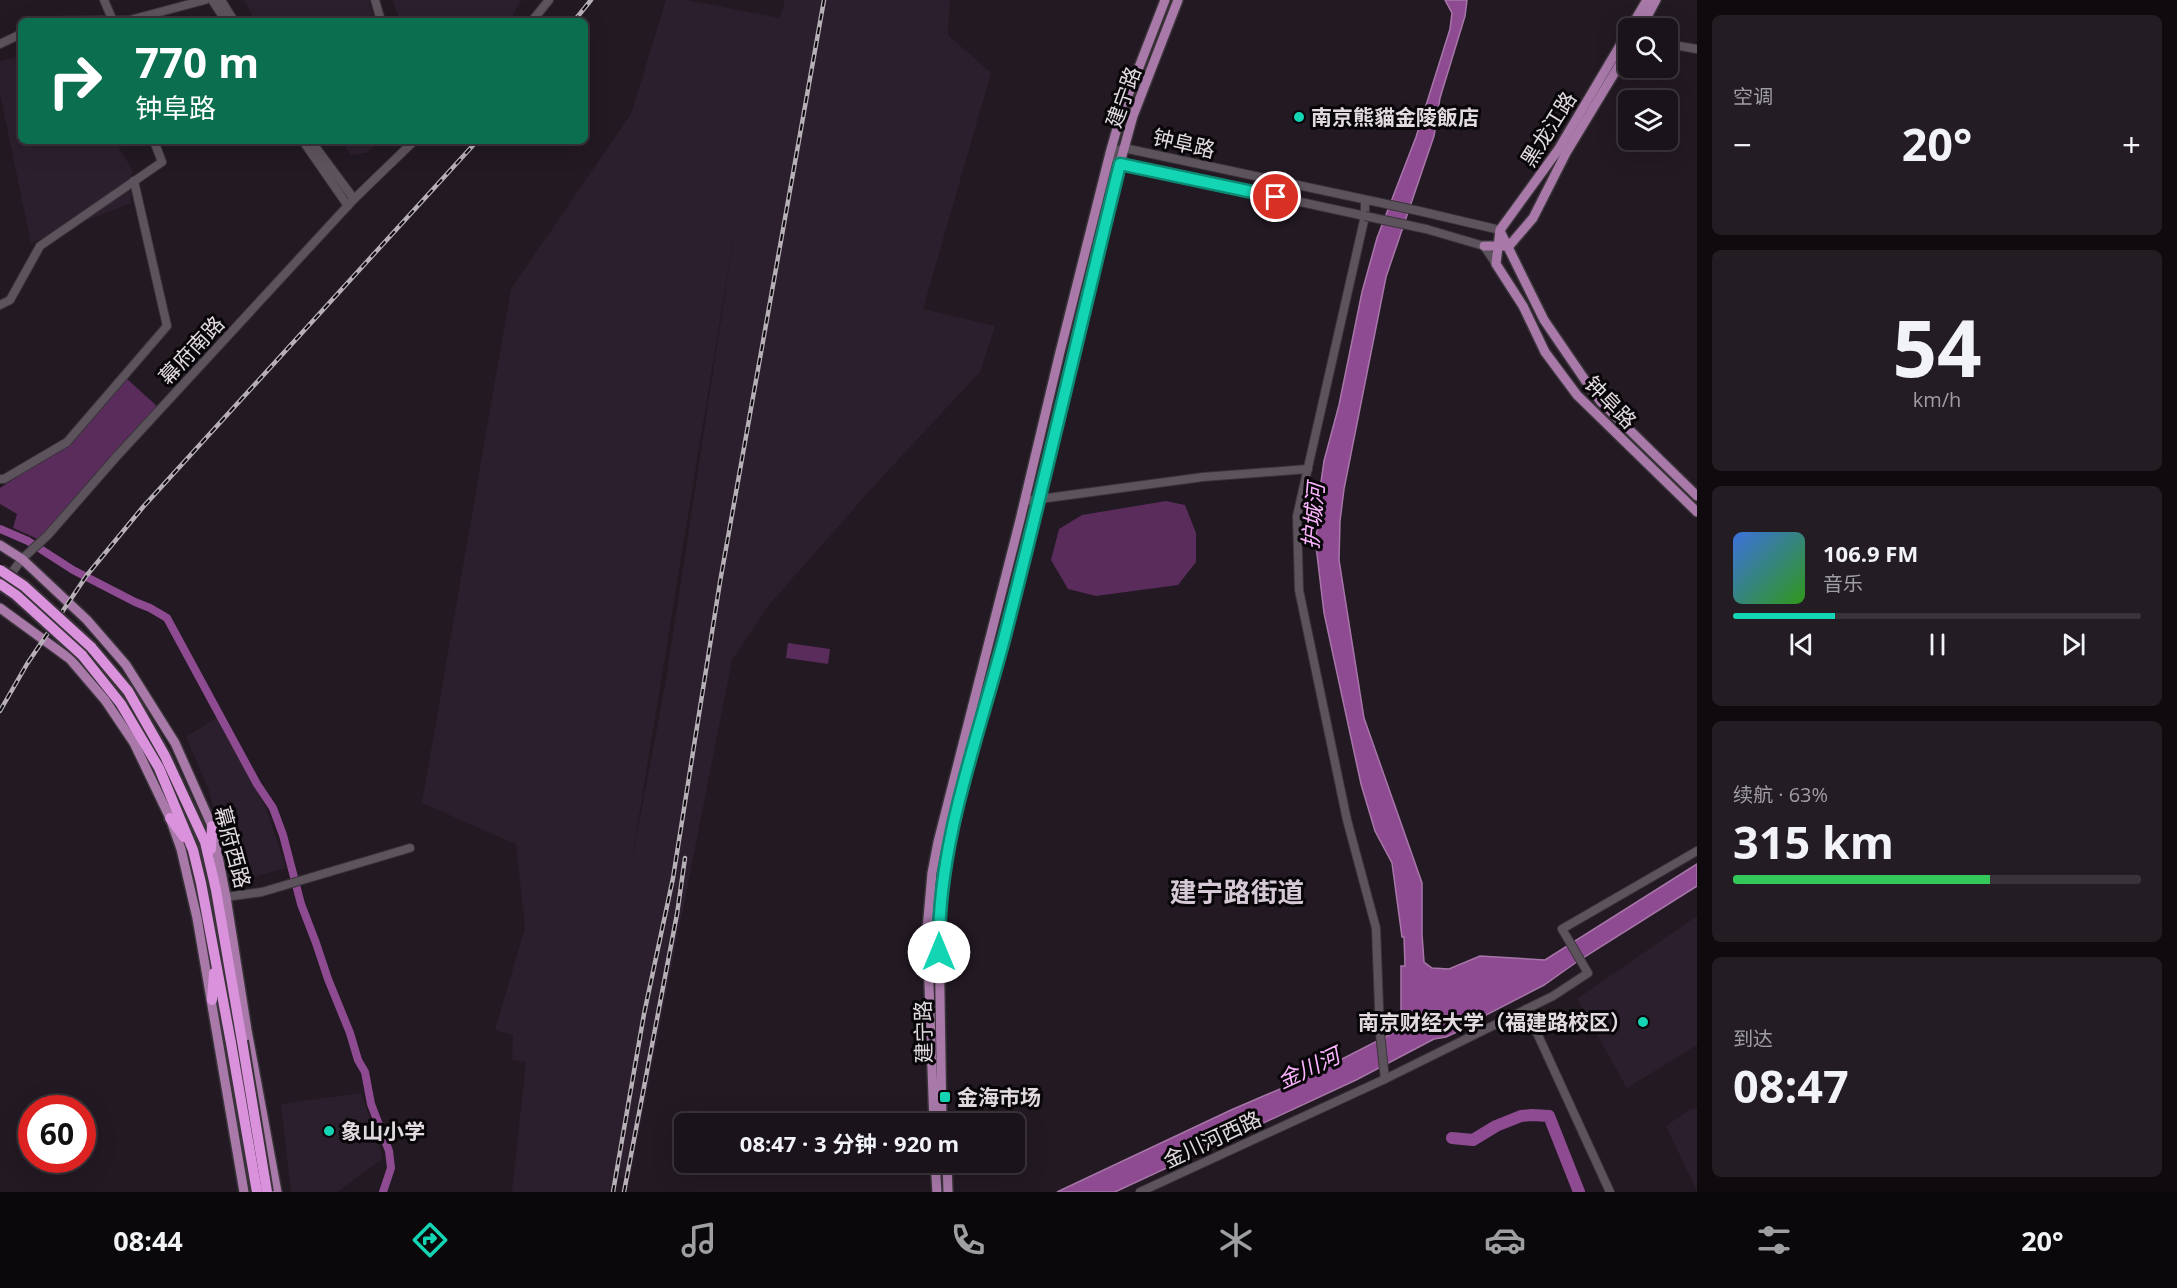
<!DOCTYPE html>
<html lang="zh">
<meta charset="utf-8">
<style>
body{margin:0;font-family:"Open Sans","Noto Sans SC",sans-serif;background:#231c23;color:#f1f3f6;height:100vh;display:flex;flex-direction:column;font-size:22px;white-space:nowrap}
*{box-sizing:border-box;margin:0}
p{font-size:20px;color:#9f9ea2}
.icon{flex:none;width:33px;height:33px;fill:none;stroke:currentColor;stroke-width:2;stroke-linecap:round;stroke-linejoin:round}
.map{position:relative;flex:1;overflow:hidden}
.side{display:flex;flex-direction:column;gap:15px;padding:15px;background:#0e0a0e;width:480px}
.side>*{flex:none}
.top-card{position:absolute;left:18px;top:18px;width:570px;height:126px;border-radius:9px;box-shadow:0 6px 24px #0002,0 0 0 2px #383239;background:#0b6e4f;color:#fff;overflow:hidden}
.fabs{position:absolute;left:1618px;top:18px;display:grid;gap:12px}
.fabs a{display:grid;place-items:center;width:60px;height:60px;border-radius:9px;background:#1a131a;box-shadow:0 6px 24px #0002,0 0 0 2px #383239;font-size:30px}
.speed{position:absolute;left:18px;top:1095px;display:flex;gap:12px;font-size:30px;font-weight:700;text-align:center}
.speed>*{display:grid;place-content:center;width:78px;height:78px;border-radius:50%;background:#1a131a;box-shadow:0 6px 24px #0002,0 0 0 2px #383239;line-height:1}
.speed .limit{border:9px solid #d22;background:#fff;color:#111}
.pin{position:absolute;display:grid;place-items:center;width:51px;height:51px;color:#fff;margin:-26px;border:3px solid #fff;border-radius:50%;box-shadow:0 2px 6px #0007}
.me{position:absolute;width:66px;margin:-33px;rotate:0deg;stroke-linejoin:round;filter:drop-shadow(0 0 4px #0008)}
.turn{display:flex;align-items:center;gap:21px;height:126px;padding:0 18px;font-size:27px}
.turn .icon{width:78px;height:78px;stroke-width:2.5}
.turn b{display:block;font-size:42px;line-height:51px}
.big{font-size:45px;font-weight:700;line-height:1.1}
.side .tile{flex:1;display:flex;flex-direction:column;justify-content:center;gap:9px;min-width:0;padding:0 21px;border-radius:9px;background:#231c23}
.side .dial{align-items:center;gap:0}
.dial b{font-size:78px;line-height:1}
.song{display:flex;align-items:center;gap:18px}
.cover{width:72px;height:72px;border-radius:9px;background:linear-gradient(135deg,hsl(220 70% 55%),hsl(110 70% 35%))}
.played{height:6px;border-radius:3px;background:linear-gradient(90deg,#13d5b3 25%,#383239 25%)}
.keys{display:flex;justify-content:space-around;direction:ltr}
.heat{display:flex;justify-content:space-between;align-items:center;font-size:33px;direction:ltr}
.charge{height:9px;border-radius:4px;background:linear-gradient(90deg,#34c759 63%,#383239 0)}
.trip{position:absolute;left:674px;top:1113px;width:351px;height:60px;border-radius:9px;background:#1a131a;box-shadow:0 6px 24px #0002,0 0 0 2px #383239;font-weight:700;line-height:60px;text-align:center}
.tabs{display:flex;height:96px;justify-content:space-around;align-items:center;background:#0a080a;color:#9f9ea2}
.tabs .icon{width:42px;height:42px}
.tabs .on{color:#13d5b3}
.tabs b{font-size:27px;color:#f1f3f6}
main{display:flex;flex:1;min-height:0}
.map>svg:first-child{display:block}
.built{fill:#2c1f2d;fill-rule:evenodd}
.green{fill:#592c5b}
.water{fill:#8e4b91;stroke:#a776a9;stroke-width:1.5}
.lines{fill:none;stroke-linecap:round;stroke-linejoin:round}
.canal{stroke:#8e4b91;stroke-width:8}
.river{stroke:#8e4b91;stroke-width:12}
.minor-casing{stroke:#3a343a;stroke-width:10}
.major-casing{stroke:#3a343a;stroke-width:12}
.highway-casing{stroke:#3a343a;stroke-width:14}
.minor{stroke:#5d535d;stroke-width:8}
.major{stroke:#a879a9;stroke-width:9}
.highway{stroke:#da92dc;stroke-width:10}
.rail-casing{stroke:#b6afb6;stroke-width:4.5}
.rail{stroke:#090609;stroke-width:2;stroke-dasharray:7;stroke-linecap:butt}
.minor-bridge-casing{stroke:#3a343a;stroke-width:10;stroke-linecap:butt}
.highway-bridge-casing{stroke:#3a343a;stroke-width:14;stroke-linecap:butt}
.minor-bridge{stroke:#5d535d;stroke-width:8}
.highway-bridge{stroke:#da92dc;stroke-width:10}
.route-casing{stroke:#0c8a74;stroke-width:15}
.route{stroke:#13d5b3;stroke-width:10}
.poi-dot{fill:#13d5b3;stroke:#090609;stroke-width:2}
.labels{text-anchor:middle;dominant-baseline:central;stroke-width:6;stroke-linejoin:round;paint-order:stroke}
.street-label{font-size:21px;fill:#e1dbe1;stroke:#090609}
.poi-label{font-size:21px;font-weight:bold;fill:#e1dbe1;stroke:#090609;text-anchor:start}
.water-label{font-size:22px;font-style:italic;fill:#fdb4ff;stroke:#090609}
.district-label{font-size:27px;font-weight:bold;fill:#d5c9d6;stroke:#090609}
</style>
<main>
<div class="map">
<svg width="1697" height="1192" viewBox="0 0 1697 1192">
<rect width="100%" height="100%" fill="#221922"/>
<g class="built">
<polygon points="244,0 369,0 375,21 255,21"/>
<polygon points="393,0 521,0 510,21 400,21"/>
<path d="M666 0H686L780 18 785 0H950L948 35 991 73 923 309 995 326 980 372 881 478 768 606 732 660 630 1178 613 1177 610 1192H512L526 1062 512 1060 513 1035 495 1030 525 928 516 844 422 803 511 289 631 114ZM737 215 665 686 631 865Z"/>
<polygon points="21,56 21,141 115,141 133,171 130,178 131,203 31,243 0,94 0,61"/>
<polygon points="342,141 381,141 366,153 351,155"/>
<polygon points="219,716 266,808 286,868 236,882 208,788 186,737"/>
<polygon points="1697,916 1697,1045 1627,1088 1577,999"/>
<polygon points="361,1093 383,1158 337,1192 291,1192 281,1104"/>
<polygon points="1697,1108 1697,1191 1666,1126 1689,1110"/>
</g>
<g class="green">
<polygon points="127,379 158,407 40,540 13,528 17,514 0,504 0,488 73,440"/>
<polygon points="1166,501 1185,505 1196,533 1196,562 1178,585 1096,596 1068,589 1051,560 1059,529 1082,515"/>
<polygon points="788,643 830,649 828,664 786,658"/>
</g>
<polygon class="water" points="1445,0 1467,0 1465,16 1440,98 1434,136 1386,277 1344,489 1340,521 1339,560 1364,718 1422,883 1422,934 1424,962 1432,968 1449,969 1480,956 1545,960 1697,864 1697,886 1578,961 1544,985 1484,1016 1485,1019 1446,1037 1434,1039 1356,1080 1115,1192 1057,1192 1231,1110 1301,1080 1393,1033 1401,1020 1401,966 1405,966 1404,937 1402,937 1392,863 1375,831 1361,784 1324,613 1316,546 1318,503 1324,461 1339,405 1362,292 1377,238 1416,137 1450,29 1452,13"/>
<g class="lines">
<polyline class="canal" points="0,529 28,541 73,570 135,602 150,608 167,618 257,784 273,808 283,835 301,904 316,943 328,979 350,1033 358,1060 365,1072 371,1104 389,1151 391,1168 383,1192"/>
<polyline class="river" points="1452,1138 1473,1140 1496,1126 1521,1116 1532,1115 1549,1116 1579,1192"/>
<g class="minor-casing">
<g id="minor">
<polyline points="104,0 113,21"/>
<polyline points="212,0 226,21"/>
<polyline points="221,0 234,21"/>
<polyline points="375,0 381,21"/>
<polyline points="47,21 130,20 205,0"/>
<polyline points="532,21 549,0"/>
<polyline points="0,44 21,34"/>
<polyline points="1668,44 1697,49"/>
<polyline points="303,141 348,206"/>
<polyline points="311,141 354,199"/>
<polyline points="1365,200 1365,216 1297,516 1299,590 1347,820 1376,928 1380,1033 1385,1079"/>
<polyline points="1365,216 1120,163 1110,153 1124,148 1419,211 1500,230"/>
<polyline points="1426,229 1484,246 1496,264"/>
<polyline points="0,305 10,300 40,246 162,162 154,141"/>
<polyline points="0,479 4,479 67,442 167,326 134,181"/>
<polyline points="1025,501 1203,477 1308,469"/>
<polyline points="7,579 22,559 48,535 117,456 354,199 414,141"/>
<polyline points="226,897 262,892 410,848"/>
<polyline points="1526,1009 1610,1192"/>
<polyline points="1140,1192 1385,1079 1553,996 1588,973 1562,929 1697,851"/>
</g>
</g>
<g class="major-casing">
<g id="major">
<polyline points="1647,0 1558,150 1500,230 1496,264 1523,306 1545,352 1577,395 1697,512"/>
<polyline points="1641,28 1656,0"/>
<polyline points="1500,231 1544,320 1585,380 1601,402 1697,496"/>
<polyline points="1484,246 1509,246 1533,218 1566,153 1629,49"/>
<polyline points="0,545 22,559 87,620 126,665 175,743 212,826 226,897 247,1030 277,1192"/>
<polyline points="0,608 70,659 105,700 134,743 170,818 181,849 197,918 244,1192"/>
<polyline points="934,1124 927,930 932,873 938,842 1020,520 1060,352 1110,153 1122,111 1165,0"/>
<polyline points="942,1124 939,932 945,863 967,770 1003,640 1042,486 1120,163 1133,116 1178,0"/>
<polyline points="935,1162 937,1192"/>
<polyline points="947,1162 948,1192"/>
</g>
</g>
<g class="highway-casing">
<g id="highway">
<polyline points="91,647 128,691 165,756 205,842 216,890 242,1041"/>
<polyline points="82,655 121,704 159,768 193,850 201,883 231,1043"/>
<polyline points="170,818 184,837"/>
<polyline points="211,849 212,826"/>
<polyline points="212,1000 214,973"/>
</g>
</g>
<use href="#minor" class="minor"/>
<use href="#major" class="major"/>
<use href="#highway" class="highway"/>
<g class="rail-casing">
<g id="rail">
<polyline points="574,21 591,0"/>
<polyline points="0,711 27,664 87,575 143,507 477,141"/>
<polyline points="613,1192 644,1014 673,878 720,582 824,0"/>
<polyline points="624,1192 677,914 685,858"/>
</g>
</g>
<use href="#rail" class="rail"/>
<g class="minor-bridge-casing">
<polyline id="minor-bridge" points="1365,216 1426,229"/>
</g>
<g class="highway-bridge-casing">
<g id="highway-bridge">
<polyline points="0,570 24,586 91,647"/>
<polyline points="0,584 16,595 82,655"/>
<polyline points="242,1041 267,1192"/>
<polyline points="231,1043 257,1192"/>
</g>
</g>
<use href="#minor-bridge" class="minor-bridge"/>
<use href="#highway-bridge" class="highway-bridge"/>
</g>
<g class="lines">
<g class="route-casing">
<path id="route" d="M939 952C937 845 977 741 1004 639 1045 481 1081 322 1120 164L1276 197"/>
</g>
<use href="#route" class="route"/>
</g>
<g class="poi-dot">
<circle cx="1299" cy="117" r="6"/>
<circle cx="1643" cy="1022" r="6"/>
<rect x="939" y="1091" width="12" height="12" rx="3"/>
<circle cx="329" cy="1131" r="6"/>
</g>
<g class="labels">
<g class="street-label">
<text transform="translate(1123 97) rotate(-70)">建宁路</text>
<text transform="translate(1548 129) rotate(-58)">黑龙江路</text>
<text transform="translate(1184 143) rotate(13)">钟阜路</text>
<text transform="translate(191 350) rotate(-47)">幕府南路</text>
<text transform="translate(1611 402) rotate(46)">钟阜路</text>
<text transform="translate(233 847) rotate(75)">幕府西路</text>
<text transform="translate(923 1032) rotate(-91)">建宁路</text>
<text transform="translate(1212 1139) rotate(-25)">金川河西路</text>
</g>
<g class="poi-label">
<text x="1311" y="117">南京熊貓金陵飯店</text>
<text x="1631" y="1022" text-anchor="end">南京财经大学（福建路校区）</text>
<text x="957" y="1097">金海市场</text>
<text x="341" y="1131">象山小学</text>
</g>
<g class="water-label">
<text transform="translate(1312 516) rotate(-85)">护城河</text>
<text transform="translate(1308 1067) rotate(-25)">金川河</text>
</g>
<g class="district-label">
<text x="1237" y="891">建宁路街道</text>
</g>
</g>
</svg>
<div class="fabs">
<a><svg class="icon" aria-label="search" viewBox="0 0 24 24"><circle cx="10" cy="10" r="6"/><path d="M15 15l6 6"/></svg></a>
<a><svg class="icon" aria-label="layers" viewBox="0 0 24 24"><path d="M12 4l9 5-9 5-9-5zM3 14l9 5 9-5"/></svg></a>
</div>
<div class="speed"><div class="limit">60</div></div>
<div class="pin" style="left:1276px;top:197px;background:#d93025"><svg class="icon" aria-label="arrive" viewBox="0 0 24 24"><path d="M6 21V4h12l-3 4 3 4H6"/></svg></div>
<svg class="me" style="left:939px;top:952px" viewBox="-20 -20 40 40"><circle r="19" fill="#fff"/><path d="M0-13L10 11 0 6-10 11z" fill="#13d5b3"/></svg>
<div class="trip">08:47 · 3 分钟 · 920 m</div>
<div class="top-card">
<div class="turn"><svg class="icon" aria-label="right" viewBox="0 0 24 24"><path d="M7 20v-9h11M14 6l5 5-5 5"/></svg><div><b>770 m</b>钟阜路</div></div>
</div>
</div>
<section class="side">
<div class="tile"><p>空调</p>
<div class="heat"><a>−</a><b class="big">20°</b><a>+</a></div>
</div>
<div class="tile dial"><b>54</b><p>km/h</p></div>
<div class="tile">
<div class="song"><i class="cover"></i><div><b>106.9 FM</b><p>音乐</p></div></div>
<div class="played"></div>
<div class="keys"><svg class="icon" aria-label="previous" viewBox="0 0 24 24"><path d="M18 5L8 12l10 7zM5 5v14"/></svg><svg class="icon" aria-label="pause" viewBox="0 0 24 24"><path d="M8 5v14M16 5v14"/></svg><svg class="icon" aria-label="next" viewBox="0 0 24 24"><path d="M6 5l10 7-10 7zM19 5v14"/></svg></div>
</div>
<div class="tile"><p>续航 · 63%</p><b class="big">315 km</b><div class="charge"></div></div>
<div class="tile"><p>到达</p><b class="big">08:47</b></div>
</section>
</main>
<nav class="tabs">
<b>08:44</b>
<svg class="icon on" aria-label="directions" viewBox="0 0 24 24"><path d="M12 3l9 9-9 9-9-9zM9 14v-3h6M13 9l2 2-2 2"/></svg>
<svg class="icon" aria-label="music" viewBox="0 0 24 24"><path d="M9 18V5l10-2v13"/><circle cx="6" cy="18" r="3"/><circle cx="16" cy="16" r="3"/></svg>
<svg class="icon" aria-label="phone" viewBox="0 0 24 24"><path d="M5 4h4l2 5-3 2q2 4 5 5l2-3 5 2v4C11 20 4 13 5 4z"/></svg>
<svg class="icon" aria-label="climate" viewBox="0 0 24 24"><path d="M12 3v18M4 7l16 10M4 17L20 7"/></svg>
<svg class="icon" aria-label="car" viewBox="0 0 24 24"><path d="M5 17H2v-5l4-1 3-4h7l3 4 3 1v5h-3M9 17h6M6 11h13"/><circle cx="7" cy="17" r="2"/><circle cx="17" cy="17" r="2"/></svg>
<svg class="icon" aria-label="filters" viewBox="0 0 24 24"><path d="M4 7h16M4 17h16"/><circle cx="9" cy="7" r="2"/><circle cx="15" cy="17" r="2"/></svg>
<b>20°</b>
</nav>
